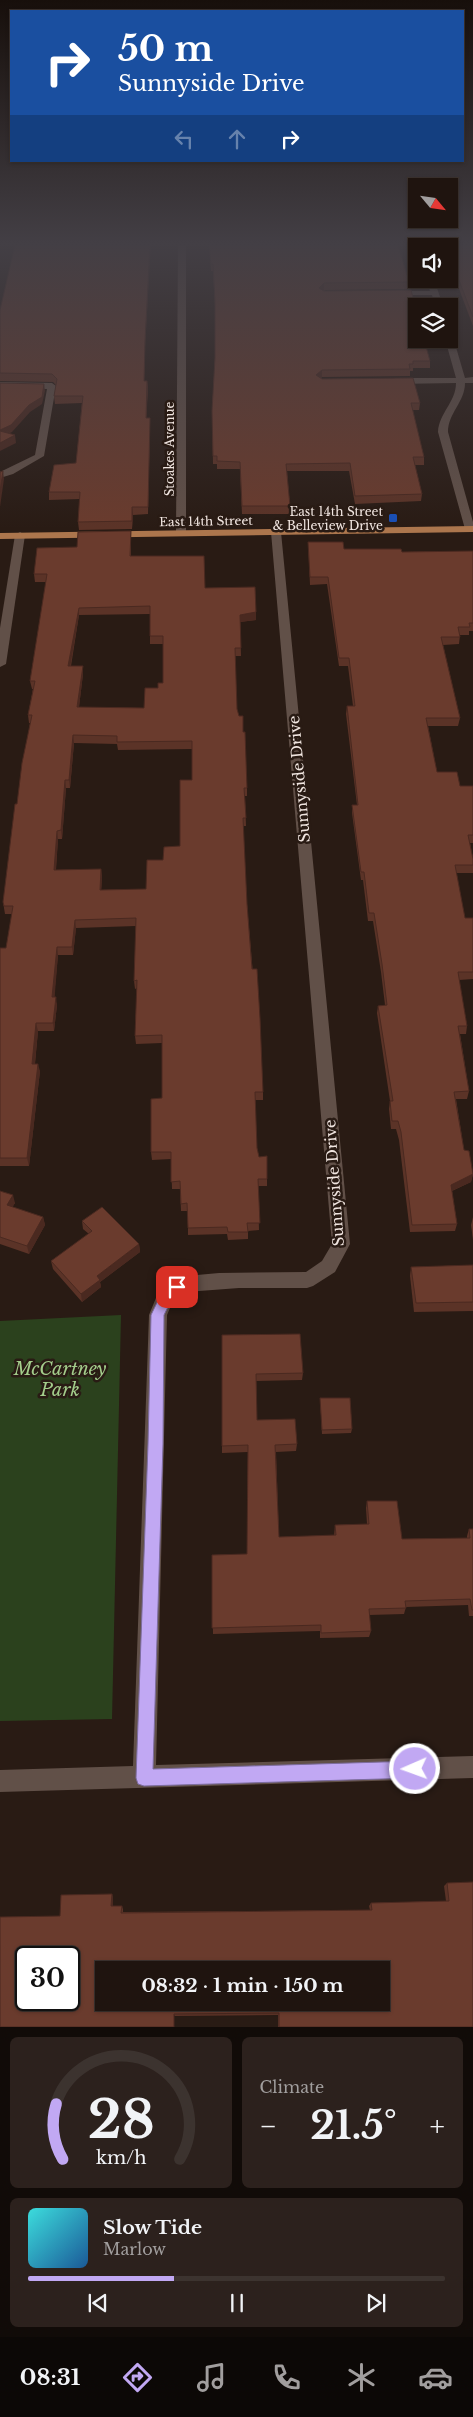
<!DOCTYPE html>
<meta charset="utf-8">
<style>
body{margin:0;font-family:"Libre Baskerville",serif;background:#2c211d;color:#f1f3f6;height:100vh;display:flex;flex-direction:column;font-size:19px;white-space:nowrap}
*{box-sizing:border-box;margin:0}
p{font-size:16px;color:#a19e9e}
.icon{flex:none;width:28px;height:28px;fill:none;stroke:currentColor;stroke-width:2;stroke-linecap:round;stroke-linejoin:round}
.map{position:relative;height:2027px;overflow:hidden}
.details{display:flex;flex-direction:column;gap:10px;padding:10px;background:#110b08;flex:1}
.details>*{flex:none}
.hud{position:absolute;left:10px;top:10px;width:454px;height:152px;border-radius:0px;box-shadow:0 1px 4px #0004,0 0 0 1px #3c332f;background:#1a4fa0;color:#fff;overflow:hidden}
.needle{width:32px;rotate:119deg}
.fabs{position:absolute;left:408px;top:178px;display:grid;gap:10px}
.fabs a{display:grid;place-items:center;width:50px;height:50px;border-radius:0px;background:#1f140f;box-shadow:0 1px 4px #0004,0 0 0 1px #3c332f;font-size:25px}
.speed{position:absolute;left:15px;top:1946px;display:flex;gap:10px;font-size:25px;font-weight:700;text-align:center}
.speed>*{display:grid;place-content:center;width:65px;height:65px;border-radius:50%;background:#1f140f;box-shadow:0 1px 4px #0004,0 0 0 1px #3c332f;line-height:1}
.speed .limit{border:2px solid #111;border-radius:8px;background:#fff;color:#111}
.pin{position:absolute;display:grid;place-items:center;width:42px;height:42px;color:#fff;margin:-21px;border-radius:10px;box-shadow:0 2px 8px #0006}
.me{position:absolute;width:55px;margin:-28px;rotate:268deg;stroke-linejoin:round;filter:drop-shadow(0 0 4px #0008)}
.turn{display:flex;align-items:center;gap:18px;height:105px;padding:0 25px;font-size:22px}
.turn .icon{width:65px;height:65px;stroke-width:2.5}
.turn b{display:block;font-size:35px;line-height:42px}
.lanes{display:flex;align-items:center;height:48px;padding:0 25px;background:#0003;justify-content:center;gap:25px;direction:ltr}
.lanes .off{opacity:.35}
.big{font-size:38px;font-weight:800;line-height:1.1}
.details .widget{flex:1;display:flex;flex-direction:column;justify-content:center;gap:8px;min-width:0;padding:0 18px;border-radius:8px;background:#2c211d}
.details .dial{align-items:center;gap:0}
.dial svg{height:130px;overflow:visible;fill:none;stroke:#3c332f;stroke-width:7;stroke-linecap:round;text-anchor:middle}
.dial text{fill:#f1f3f6;stroke:none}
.song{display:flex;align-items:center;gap:15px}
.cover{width:60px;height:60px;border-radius:8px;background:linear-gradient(135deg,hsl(180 70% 55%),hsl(210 70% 35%))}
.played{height:5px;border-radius:2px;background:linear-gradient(90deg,#c1a8f3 35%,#3c332f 35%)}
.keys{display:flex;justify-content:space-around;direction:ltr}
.heat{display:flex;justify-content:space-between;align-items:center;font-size:28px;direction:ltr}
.details .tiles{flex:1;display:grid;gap:10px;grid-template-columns:1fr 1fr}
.widget:last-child{grid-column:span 2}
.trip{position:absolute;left:95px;top:1961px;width:295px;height:50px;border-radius:0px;background:#1f140f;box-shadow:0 1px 4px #0004,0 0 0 1px #3c332f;font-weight:800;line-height:50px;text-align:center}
.tabs{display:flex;height:80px;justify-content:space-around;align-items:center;background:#0c0806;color:#a19e9e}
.tabs .icon{width:35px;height:35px}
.tabs .selected{color:#c1a8f3}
.tabs b{font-size:22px;color:#f1f3f6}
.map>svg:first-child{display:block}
.green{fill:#2b411d}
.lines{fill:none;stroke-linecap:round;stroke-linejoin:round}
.minor{fill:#615048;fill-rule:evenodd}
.major{fill:#ac764d;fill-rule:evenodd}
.wall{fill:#5b3327;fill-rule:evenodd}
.shaded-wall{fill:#4a2920}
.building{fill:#6a3b2d;stroke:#4a2920;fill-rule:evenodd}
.route{fill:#c1a8f3;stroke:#7d6d9e}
.transit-dot{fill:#1a4fb4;stroke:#291b14;stroke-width:2}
.labels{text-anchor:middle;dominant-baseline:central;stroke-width:5;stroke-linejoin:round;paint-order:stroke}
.far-street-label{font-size:12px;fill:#f1e6e1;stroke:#291b14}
.far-poi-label{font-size:12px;fill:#f1e6e1;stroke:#291b14;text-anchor:end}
.street-label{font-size:15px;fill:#f1e6e1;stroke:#291b14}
.near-park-label{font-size:18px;font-style:italic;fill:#a3cd8b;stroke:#291b14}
</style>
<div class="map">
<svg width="473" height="2027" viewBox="0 0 473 2027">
<rect width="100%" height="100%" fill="#291b14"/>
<polygon class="green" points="121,1315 112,1719 0,1721 0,1321"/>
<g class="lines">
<g class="minor">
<polygon points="178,245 186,245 186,533 181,536 176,533"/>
<polygon points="415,245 423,245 423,246 416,247"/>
<polygon points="426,279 434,279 443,306 435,306 432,295 391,295 387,293 391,291 430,291"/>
<path d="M449 335 453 337 465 378 473 377V383H465C465 402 448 413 448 432L473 522V531L470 532 465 529 438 432C439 413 456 402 456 383L395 384 391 381 395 378H456L445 339H449Z"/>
<polygon points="0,382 52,383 56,386 44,456 13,474 0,478 0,472 35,455 47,389 0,388"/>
<polygon points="276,529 281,532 350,1244 335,1272 313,1286 307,1288 239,1288 186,1292 173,1301 167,1315 156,1765 473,1756 473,1778 0,1792 0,1770 133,1766 149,1315 158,1293 171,1281 186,1276 219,1273 306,1272 322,1261 332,1244 271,532"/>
<polygon points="20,532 25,535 6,664 0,667 0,628 15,535"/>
</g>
<polygon class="major" points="473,526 473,532 0,539 0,533"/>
</g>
<g class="wall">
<polygon points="209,245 398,245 409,282 408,289 324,290 430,361 430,368 413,368 413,371 410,371 410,376 322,377 321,378 322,379 420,403 419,410 412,410 424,457 424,465 415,465 422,494 421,501 355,504 349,471 287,471 290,506 290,514 242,514 240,469 217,469 217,464 213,464 212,411 215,358 215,307 213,271 211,271"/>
<polygon points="443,245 473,245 473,326 449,262 449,246 444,246"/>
<polygon points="0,310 145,348 144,381 147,381 148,388 146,418 150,418 150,426 148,514 133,515 132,529 79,530 78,522 80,499 49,500 49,492 76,463 82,403 55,404 54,396 56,385 53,382 0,381"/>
<path d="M131 531V556L205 588 256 612V620L240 622 241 656H235L237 709 247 788V796H245L246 826H243L247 904 263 1092V1100H255L257 1148 259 1157 267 1179V1186H258L259 1230 248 1231V1239L228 1240 227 1234 188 1235V1211H181L180 1189H172L171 1159 152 1160 151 1152 162 1098V1043L136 1044 135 1036 137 988 135 989 134 981 136 926 76 928 73 955H58L54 997 57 1005 54 1031H38L35 1064 40 1071 29 1166H0V948H6L12 914H5L3 902 30 723H29L28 715 33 689H32L30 681 46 582H35L34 574 77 547ZM150 614V644H163V683L158 688 144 708 79 707 83 674 71 666 79 615ZM74 743 117 744 118 750 192 749V780L180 846 163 860 146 889 101 890 102 878 101 869 56 870 58 839H62L66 788H70Z"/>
<polygon points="308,542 344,549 402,552 473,551 473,631 469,631 469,635 460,635 459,644 443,645 460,718 458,726 428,726 437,772 460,786 473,786 473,843 470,843 473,859 473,873 456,873 465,918 473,918 473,979 459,980 467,1026 466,1034 460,1034 469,1091 467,1099 456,1099 464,1150 473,1174 471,1182 452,1191 457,1224 455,1231 410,1232 399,1140 396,1129 391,1129 389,1109 390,1101 377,1013 378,1006 385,1005 381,972 373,921 368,921 363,880 361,880 352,813 352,805 357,805 346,714 347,706 353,706 348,666 339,666 327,584 310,585"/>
<polygon points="0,1191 15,1203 12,1207 43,1217 45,1225 29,1254 0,1244"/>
<polygon points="473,1217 473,1240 471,1225"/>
<polygon points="82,1221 139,1244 140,1252 100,1282 101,1287 82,1302 53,1269 51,1261 89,1234 83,1229"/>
<polygon points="473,1265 473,1311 414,1312 410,1276 411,1267"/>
<polygon points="222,1335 303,1373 302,1380 256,1381 257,1420 297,1444 296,1451 276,1452 279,1537 334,1536 335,1525 367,1524 366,1508 367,1501 402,1539 467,1538 467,1536 469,1529 473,1529 473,1616 469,1616 468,1605 406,1607 404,1614 369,1615 371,1631 369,1637 320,1638 320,1631 213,1634 212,1555 247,1554 248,1452 222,1453"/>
<polygon points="320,1398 352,1429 351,1433 322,1434"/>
<polygon points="447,1883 473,2027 278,2027 278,2015 175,2016 60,1916 112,1894 113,1898 113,1906 122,1906 123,1909 123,1912 370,1910 369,1906 371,1903 446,1901 444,1886"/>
</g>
<g class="shaded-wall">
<polygon points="150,245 151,245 145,348 144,388 145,341"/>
<polygon points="324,283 324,290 318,295 319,288"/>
<polygon points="322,370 322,377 316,382 316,375"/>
<polygon points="147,381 148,388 146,426 146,418"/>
<polygon points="44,384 45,391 42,404 30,412 12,432 0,438 0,430"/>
<polygon points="15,435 16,443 0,451 0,443"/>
<polygon points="3,471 4,479 0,507 0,492"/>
<polygon points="132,507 133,515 132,529"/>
<polygon points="79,608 79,615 69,674 68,666"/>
<polygon points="256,612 256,620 239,622 240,615"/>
<polygon points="83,666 83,674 78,715 77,707"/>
<polygon points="73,735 74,743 70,788 69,780"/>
<polygon points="65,780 66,788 62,839 61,830"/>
<polygon points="57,831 58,839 55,879 54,870"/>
<polygon points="101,869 102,878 101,898 100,890"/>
<polygon points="75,920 76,928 73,955 72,947"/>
<polygon points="57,947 58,955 54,1005 52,997"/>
<polygon points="56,997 57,1005 54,1031 53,1023"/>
<polygon points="36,1023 38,1031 34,1072 32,1064"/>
<polygon points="38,1064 40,1071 29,1166 27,1158"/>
<polygon points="473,1174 471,1182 449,1192 451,1185"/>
<polygon points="13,1195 15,1203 9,1213 7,1205"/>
<polygon points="43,1217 45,1225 29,1254 27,1246"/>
<polygon points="139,1244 140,1252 100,1282 101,1287 82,1302 81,1294 97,1276"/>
<polygon points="112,1894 113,1898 113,1909 111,1906"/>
</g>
<g class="building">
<polygon points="15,245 150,245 145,341 144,381 147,381 146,418 150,418 148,507 132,507 132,521 78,522 80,492 49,492 54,465 76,463 83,396 54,396 57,379 52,374 0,373 0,310"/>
<polygon points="209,245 398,245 409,282 324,283 319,288 324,291 411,290 416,310 416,339 424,339 430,361 413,361 413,364 409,364 410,369 322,370 316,375 322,379 413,378 420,403 411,403 424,457 413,457 422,494 355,496 350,463 286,464 290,506 242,506 240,462 217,461 217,456 213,456 212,411 215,358 215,301 213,264 211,264"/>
<polygon points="446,245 473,245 473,317 449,254 449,246 446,246"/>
<polygon points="0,383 44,384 42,397 29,405 11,425 0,430"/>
<polygon points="0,431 15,435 0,443"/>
<polygon points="3,471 0,492 0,472"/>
<path d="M131 531 130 556H204L205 588 255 587 256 612 240 615 241 648H235L237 709 239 716H243V732H245L247 788H244L246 818H243L247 904 252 969H257L260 1018 263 1092H255L257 1148 259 1157 267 1156V1179H258L260 1223H247L248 1232H228L227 1227 188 1228 187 1203 181 1204 180 1181 171 1182V1152H151V1099L162 1098V1035L135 1036 137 980 134 981 136 918 75 920 72 947H57L52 997H56L53 1023H36L32 1064H38L27 1158H0V948H6L13 906H4L3 902 15 804H17L22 763 32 715H28L35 681H30L47 574H34L37 548 77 547 78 532ZM150 606V636H163V683H158V688H145L144 708 77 707 83 666H68L79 608ZM73 735 117 736V742L192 741V780H180V846L164 847 163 860H147L146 889 100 890 101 869 54 870 57 831 61 830 65 780H69Z"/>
<polygon points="308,542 343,542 344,549 401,549 402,552 473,551 473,623 469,623 470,627 458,627 460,637 441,637 460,718 426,718 437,772 457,772 460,786 473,786 473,835 468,835 473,859 473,865 455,865 465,918 473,918 473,972 458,972 467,1026 458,1026 469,1091 454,1092 464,1150 469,1151 473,1174 451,1185 457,1224 412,1225 401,1132 398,1121 392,1121 390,1101 393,1101 378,1006 387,1005 382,964 374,913 369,913 364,872 361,872 352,805 358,805 347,706 355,706 349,658 339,658 328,577 310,577"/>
<polygon points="0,1191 13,1195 7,1205 43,1217 27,1246 0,1237"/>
<polygon points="102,1207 139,1244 97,1276 100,1280 81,1294 51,1261 92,1231 82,1221"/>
<polygon points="473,1265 473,1302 416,1303 411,1267"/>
<polygon points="300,1334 303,1373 256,1374 257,1420 295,1419 297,1444 275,1445 279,1537 336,1535 335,1525 369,1524 367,1501 397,1501 402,1539 470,1538 469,1529 473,1529 473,1610 472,1610 470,1599 405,1601 406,1608 369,1609 371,1631 321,1633 321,1625 212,1628 212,1555 247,1554 248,1445 222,1446 222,1335"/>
<polygon points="320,1398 350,1398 352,1429 322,1430"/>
<path d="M473 1882V2027H279V2013L174 2014V2027H0V1917L60 1916 61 1895 112 1894 111 1906H122L121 1913 372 1910 371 1903 449 1901 447 1883ZM26 1958H69V2000H26ZM104 1970H381V2002H104Z"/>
</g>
<linearGradient id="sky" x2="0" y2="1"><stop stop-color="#170f0b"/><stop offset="0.46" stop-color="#433f45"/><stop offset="1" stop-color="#433f45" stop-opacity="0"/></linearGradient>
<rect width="473" height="529" fill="url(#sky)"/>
<polygon class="route" points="177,1281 182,1283 184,1287 172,1299 164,1315 163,1444 153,1769 415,1761 421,1763 424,1769 421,1775 415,1778 144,1786 138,1784 136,1778 148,1444 151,1315 163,1290"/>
<rect class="transit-dot" x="388" y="513" width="10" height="10" rx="2.5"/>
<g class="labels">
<g class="far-street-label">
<text transform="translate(169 449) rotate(-90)">Stoakes Avenue</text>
<text transform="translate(206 521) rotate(-1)">East 14th Street</text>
</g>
<g class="far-poi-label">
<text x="383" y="511">East 14th Street<tspan x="383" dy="14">&amp; Belleview Drive</tspan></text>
</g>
<g class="street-label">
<text transform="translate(299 779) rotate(-95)">Sunnyside Drive</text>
<text transform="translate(334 1183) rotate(-94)">Sunnyside Drive</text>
</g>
<g class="near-park-label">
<text x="60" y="1369">McCartney<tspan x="60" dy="21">Park</tspan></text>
</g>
</g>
</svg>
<div class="fabs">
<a><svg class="needle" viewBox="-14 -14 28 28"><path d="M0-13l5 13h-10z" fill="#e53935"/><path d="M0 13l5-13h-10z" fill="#a19e9e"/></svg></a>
<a><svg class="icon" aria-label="sound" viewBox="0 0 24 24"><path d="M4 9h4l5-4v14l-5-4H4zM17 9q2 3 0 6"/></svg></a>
<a><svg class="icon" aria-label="layers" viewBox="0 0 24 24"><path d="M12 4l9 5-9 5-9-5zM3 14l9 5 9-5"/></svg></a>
</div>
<div class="speed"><div class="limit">30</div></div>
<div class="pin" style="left:177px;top:1287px;background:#d93025"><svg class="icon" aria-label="arrive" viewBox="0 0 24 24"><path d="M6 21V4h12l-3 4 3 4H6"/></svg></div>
<svg class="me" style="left:415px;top:1769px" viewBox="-20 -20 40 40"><circle r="17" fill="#c1a8f3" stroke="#fff" stroke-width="3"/><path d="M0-11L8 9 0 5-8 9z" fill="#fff"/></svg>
<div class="trip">08:32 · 1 min · 150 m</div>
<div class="hud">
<div class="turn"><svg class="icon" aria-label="right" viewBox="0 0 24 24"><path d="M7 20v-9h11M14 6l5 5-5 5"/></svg><div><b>50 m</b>Sunnyside Drive</div></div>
<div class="lanes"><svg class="icon off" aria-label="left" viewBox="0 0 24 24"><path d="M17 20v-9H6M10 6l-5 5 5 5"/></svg><svg class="icon off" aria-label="ahead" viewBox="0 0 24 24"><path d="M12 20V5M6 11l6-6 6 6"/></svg><svg class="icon" aria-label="right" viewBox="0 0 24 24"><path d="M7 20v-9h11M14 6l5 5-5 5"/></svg></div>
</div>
</div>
<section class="details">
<div class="tiles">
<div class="widget dial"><svg viewBox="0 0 100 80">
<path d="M14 69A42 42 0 1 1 86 69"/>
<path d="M14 69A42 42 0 0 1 10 35" stroke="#c1a8f3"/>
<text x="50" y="56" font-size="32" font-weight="700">28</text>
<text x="50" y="72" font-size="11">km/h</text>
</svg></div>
<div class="widget"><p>Climate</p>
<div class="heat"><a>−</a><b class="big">21.5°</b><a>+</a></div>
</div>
<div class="widget">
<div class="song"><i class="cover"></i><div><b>Slow Tide</b><p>Marlow</p></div></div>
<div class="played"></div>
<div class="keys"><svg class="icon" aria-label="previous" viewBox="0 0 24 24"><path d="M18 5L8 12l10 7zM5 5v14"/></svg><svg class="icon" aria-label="pause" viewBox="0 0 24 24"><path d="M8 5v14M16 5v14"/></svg><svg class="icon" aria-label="next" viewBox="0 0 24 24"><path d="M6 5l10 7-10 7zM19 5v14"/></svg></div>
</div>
</div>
</section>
<nav class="tabs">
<b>08:31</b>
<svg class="icon selected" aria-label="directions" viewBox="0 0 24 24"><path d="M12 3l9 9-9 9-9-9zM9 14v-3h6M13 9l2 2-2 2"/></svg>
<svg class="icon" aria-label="music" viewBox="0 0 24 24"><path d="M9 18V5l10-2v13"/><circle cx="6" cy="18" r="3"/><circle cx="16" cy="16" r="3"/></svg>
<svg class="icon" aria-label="phone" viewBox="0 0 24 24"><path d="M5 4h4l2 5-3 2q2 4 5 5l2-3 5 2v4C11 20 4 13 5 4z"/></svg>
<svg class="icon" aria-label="climate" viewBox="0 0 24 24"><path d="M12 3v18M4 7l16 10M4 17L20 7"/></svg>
<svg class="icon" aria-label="car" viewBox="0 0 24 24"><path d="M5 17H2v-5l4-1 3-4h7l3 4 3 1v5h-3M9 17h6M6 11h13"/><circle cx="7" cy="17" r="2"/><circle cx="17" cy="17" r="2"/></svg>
</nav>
